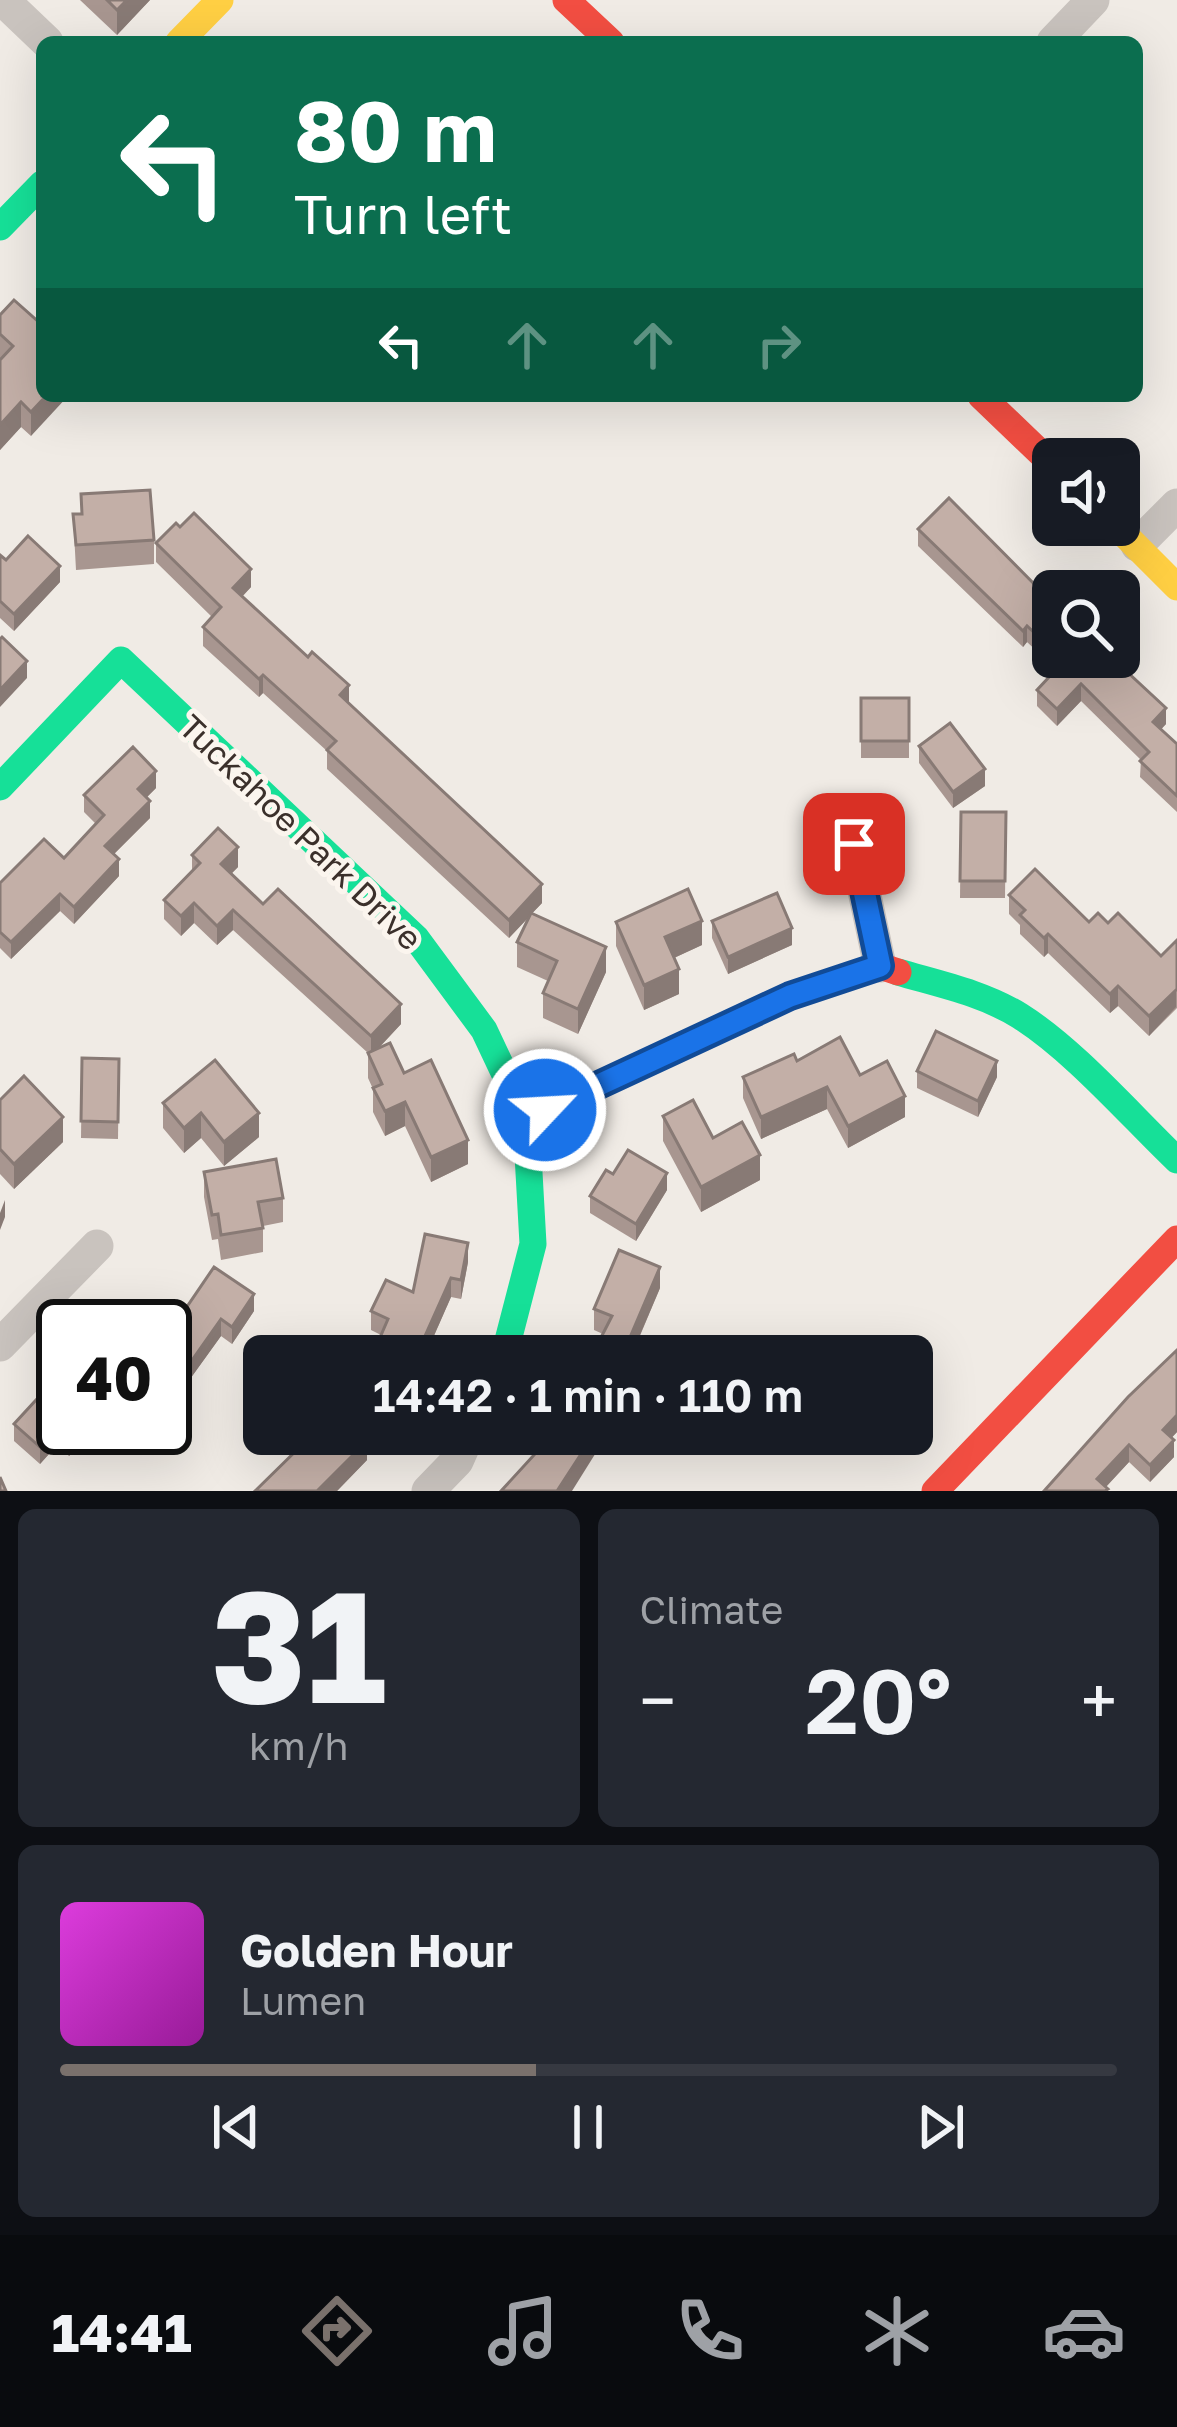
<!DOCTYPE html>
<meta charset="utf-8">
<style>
body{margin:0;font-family:"Golos Text",sans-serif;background:#242831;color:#f1f3f6;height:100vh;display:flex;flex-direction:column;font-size:45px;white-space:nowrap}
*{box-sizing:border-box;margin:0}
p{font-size:39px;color:#9ea1a6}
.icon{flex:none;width:66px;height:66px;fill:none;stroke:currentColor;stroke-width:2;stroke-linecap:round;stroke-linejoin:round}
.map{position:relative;height:1491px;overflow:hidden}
.side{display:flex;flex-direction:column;gap:18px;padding:18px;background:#0d0f14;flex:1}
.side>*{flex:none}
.banner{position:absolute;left:36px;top:36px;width:1107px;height:366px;border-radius:18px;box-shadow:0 12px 48px #0002;background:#0b6e4f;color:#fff;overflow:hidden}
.fabs{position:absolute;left:1032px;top:438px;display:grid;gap:24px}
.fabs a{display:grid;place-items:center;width:108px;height:108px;border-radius:18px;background:#171b24;box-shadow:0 12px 48px #0002;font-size:60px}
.speed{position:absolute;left:36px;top:1299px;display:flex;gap:24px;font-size:60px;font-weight:700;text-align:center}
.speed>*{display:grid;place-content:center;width:156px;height:156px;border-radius:50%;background:#171b24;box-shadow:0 12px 48px #0002;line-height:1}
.speed .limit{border:6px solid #111;border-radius:18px;background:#fff;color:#111}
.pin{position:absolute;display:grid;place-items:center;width:102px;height:102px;color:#fff;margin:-51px;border-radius:24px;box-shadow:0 6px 18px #0006}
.me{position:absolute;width:132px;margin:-66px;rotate:65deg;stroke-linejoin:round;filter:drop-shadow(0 0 9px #0008)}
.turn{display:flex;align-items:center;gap:42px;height:252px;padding:0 60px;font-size:54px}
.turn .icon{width:156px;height:156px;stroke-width:2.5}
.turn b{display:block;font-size:84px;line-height:102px}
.lanes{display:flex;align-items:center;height:114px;padding:0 60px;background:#0003;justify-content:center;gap:60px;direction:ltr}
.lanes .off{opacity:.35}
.big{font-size:90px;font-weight:600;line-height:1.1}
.side .card{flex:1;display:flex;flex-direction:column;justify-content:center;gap:18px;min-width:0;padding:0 42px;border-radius:18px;background:#242831}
.side .dial{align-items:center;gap:0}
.dial b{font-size:156px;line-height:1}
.song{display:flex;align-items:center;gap:36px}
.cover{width:144px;height:144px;border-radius:18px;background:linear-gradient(135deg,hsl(300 70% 55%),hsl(300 70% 35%))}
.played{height:12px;border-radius:6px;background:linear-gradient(90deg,#7a716c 45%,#363941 45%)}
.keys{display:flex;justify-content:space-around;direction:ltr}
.heat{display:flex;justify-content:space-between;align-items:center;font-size:66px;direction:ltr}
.side .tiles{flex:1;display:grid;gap:18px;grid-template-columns:1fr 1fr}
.card:last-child{grid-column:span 2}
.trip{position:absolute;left:243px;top:1335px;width:690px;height:120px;border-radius:18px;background:#171b24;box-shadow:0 12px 48px #0002;font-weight:600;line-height:120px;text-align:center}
.menu{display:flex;height:192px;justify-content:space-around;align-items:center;background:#090b0e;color:#9ea1a6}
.menu .icon{width:84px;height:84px}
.menu .active{color:#7a716c}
.menu b{font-size:54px;color:#f1f3f6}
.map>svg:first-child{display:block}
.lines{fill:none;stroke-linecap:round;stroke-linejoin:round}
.street{stroke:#c9c3be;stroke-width:33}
.fast{stroke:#16e098;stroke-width:27}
.slow{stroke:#ffcf43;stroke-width:27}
.jam{stroke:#f24e42;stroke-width:27}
.wall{fill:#a89690}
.shaded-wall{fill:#887a75}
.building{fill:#c3afa7;stroke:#887a75;stroke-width:3}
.route-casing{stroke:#114b97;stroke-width:30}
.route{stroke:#1a73e8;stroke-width:21}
.labels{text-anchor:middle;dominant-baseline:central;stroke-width:10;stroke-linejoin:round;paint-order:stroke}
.street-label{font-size:33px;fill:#3b302b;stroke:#fbf5ee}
</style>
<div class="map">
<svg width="1177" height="1491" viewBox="0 0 1177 1491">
<rect width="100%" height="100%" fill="#f0ebe5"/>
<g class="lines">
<g class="street">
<polyline points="3,0 47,42"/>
<polyline points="1053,42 1093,0"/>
<polyline points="1137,545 1177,505"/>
<polyline points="854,844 880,966"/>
<polyline points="0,1345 97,1246"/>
<polyline points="428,1491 457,1461 469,1434"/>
</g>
<g class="fast">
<polyline points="0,227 42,184"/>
<polyline points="0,787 121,660 416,938 484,1030 526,1119 533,1244 504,1356"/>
<path d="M898 972C939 984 983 993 1020 1016 1074 1050 1130 1115 1177 1160"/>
</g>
<g class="slow">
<polyline points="179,42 220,0"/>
<polyline points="1115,525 1177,587"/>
</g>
<g class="jam">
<polyline points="566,0 611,42"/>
<polyline points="981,396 1053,465"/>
<polyline points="526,1119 790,996 880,966 898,972"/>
<polyline points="935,1491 1177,1239"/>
</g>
</g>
<g class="wall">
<polygon points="80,0 150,0 117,35"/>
<polygon points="0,315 42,325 31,436 21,427 0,450"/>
<polygon points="81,494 154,540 154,564 76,570 73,514 81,514"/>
<polygon points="918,529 1053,603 1053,657 1111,657 1166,724 1161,729 1177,744 1177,812 1140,777 1141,760 1081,701 1057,726 1037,706 1037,690 1056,669 1027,642 1023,647 918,546"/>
<polygon points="156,543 251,587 242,597 349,703 542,903 532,913 606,972 578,1034 543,1018 543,993 548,981 517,967 517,942 529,917 509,938 327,769 327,751 263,693 259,697 203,646 203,627 212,617 156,562"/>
<polygon points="0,555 6,560 60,582 14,631 0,618"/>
<rect x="861" y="698" width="48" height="60"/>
<polygon points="919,746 985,786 953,808 919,763"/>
<polygon points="156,788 147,797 150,818 114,854 119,876 74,924 60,911 11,959 0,948 0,883 64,858 96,824 84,812 84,795"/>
<polygon points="961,812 1006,812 1005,898 960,898"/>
<polygon points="192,855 238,867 231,874 263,904 401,1024 378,1049 404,1073 468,1164 431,1182 405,1126 385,1136 373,1112 373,1089 368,1078 368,1053 233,930 217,945 194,923 181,936 164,919 164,900 192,872"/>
<polygon points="1009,895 1089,922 1108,923 1161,956 1177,940 1177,1008 1149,1036 1118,1006 1110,1013 1048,953 1044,957 1020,934 1020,925 1009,914"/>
<polygon points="712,921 792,945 728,974 712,938"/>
<polygon points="616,922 702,945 674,958 679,994 644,1010 616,946"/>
<polygon points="82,1058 119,1059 118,1139 81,1138"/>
<polygon points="215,1060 259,1137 224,1166 201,1138 184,1153 163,1128 163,1103"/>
<polygon points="797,1061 860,1075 905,1117 848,1148 827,1109 761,1139 743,1098 743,1077"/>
<polygon points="917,1071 997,1077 978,1117 917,1088"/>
<polygon points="0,1100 63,1142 14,1189 0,1174"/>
<polygon points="663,1116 713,1138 760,1180 701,1212 663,1141"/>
<polygon points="204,1172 283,1198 283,1222 263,1226 263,1252 221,1260 218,1239 212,1240 204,1197"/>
<polygon points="667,1190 636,1241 590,1213 590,1196"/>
<polygon points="468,1262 461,1299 451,1297 425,1356 372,1356 381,1335 371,1330 371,1311 413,1292"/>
<polygon points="214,1267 254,1311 232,1344 221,1336 185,1386 185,1391 165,1414"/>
<polygon points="660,1288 639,1338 603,1334 594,1330 594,1309"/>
<polygon points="1128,1397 1177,1432 1171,1438 1174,1457 1150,1482 1129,1462 1106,1487 1108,1491 1044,1491"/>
<polygon points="14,1424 95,1428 69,1456 57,1445 40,1464 14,1441"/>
<polygon points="295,1434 361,1434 367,1460 337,1491 255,1491 301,1446 295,1440"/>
</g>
<g class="shaded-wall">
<polygon points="127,0 150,0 117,35 117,10"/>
<polygon points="46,396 68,396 31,436 31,412"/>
<polygon points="21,402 21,427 0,450 0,425"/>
<polygon points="60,566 60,582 14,631 14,614"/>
<polygon points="251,569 251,587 233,606 233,588"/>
<polygon points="1027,626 1027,642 1023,647 1023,631"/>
<polygon points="27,661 27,678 0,707 0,690"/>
<polygon points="263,675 263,693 259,697 259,679"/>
<polygon points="1081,684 1081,701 1057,726 1057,709"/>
<polygon points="349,685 349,704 340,695"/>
<polygon points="1166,708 1166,724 1153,738 1153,722"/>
<polygon points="985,769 985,786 953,808 953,792"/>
<polygon points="156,771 156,788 138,806 138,789"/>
<polygon points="150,801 150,818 105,863 105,846"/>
<polygon points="238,847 238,867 221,884 221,864"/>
<polygon points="119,859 119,876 74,924 74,907"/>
<polygon points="542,884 542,903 509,938 509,920"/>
<polygon points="60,894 60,911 11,959 11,942"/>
<polygon points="194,903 194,923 181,936 181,916"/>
<polygon points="233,910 233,930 217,945 217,926"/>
<polygon points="702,921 702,945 665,962 665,937"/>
<polygon points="792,928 792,945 728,974 728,957"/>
<polygon points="1048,934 1048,953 1044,957 1044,938"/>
<polygon points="606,947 606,972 578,1034 578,1009"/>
<polygon points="679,969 679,994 644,1010 644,985"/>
<polygon points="1118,986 1118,1006 1110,1013 1110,994"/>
<polygon points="1176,988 1176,1007 1149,1036 1149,1016"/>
<polygon points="401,1004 401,1024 371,1056 371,1036"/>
<polygon points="997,1061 997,1077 978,1117 978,1101"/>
<polygon points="827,1087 827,1109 761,1139 761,1117"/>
<polygon points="905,1096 905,1117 848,1148 848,1126"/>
<polygon points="405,1102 405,1126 385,1136 385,1111"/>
<polygon points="201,1113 201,1138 184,1153 184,1128"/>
<polygon points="259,1113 259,1137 224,1166 224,1142"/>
<polygon points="63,1117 63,1142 14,1189 14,1164"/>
<polygon points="468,1140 468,1164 431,1182 431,1157"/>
<polygon points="760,1155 760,1180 701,1212 701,1187"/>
<polygon points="667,1173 667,1190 636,1241 636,1224"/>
<polygon points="5,1200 5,1217 0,1230 0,1213"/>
<polygon points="468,1243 468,1262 461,1299 461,1280"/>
<polygon points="660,1267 660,1288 631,1356 631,1335"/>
<polygon points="451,1278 451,1297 425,1356 416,1356"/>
<polygon points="254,1294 254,1311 232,1344 232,1327"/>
<polygon points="221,1319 221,1336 185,1386 185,1391 165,1414 165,1397"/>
<polygon points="1177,1415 1177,1432 1163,1447 1163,1430"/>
<polygon points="57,1428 57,1445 40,1464 40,1447"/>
<polygon points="79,1428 95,1428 69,1456 69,1439"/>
<polygon points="594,1434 602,1434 602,1443 572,1491 557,1491"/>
<polygon points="1174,1440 1174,1457 1150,1482 1150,1465"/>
<polygon points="367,1441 367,1460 337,1491 317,1491"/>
<polygon points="1129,1445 1129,1462 1102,1491 1097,1479"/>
</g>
<g class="building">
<polygon points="107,0 127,0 117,10"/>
<polygon points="14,300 42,325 42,396 46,396 31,412 21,402 0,425 0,360 13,346 0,334 0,315"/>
<polygon points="150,490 154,540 76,545 73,514 82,514 81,494"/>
<polygon points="949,498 1053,603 1053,650 1027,626 1023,631 918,529"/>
<polygon points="194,513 251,569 233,588 308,657 312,652 349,685 340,695 542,884 509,920 327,750 336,741 263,675 259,679 203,627 221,607 156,543 176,523 180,527"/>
<polygon points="28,536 60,566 14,614 0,601 0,555 6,560"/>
<polygon points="2,637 27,661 0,690 0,639"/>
<polygon points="1060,657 1111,657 1166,708 1153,722 1177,744 1177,796 1140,761 1149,752 1081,684 1057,709 1037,690 1064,661"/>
<rect x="861" y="698" width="48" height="43"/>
<polygon points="950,723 985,769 953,792 919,746"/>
<polygon points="133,747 156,771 138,789 150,801 105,846 119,859 74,907 60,894 11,942 0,932 0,883 44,839 64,858 104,815 84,795"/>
<polygon points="961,812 1006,812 1005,881 960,881"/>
<polygon points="218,828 238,847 221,864 263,904 278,889 401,1004 371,1036 233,910 217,926 194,903 181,916 164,900 200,863 192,855"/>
<polygon points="1035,869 1089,922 1098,913 1108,923 1118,913 1161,956 1177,940 1177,989 1149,1016 1118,986 1110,994 1048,934 1044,938 1020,915 1025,910 1009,895"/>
<polygon points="688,889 702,921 665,937 679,969 644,985 616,922"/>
<polygon points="777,893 792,928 728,957 712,921"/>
<polygon points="531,913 606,947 578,1009 543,993 557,961 517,942"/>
<polygon points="936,1031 997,1061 978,1101 917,1071"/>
<polygon points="840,1037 860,1075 887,1061 905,1096 848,1126 827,1087 761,1117 743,1077 794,1054 797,1061"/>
<polygon points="390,1043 404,1073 431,1060 468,1140 431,1157 405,1102 385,1111 373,1088 382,1084 368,1053"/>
<polygon points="82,1058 119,1059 118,1122 81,1121"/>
<polygon points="215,1060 259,1113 224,1142 201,1113 184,1128 163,1103"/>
<polygon points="24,1076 63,1117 14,1164 0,1149 0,1100"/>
<polygon points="693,1100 713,1138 742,1122 760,1155 701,1187 663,1116"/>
<polygon points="628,1150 667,1173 636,1224 590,1196 606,1170 613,1174"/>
<polygon points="276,1159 283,1198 258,1202 263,1228 221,1235 218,1214 212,1215 204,1172"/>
<polygon points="425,1234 468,1243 461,1280 451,1278 416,1356 372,1356 388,1319 371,1311 386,1280 413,1292"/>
<polygon points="619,1250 660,1267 631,1335 674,1356 592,1355 612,1316 594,1309"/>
<polygon points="214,1267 254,1294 232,1327 221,1319 183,1373 185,1375 165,1397 165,1339"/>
<polygon points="1177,1350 1177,1415 1163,1430 1174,1440 1150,1465 1129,1445 1097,1479 1108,1489 1105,1491 1044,1491 1128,1397"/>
<polygon points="59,1375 63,1378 63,1428 79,1428 69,1439 57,1428 40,1447 14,1424"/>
<polygon points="308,1434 361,1434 367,1441 317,1491 255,1491 310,1437"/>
<polygon points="541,1434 594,1434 557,1491 501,1491 534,1455 530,1452"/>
<polygon points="0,1477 6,1491 0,1491"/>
</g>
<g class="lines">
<g class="route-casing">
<polyline id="route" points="545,1110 790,996 880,966 854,844"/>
</g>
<use href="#route" class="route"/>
</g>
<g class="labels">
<g class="street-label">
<text transform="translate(301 832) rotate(44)">Tuckahoe Park Drive</text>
</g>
</g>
</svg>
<div class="fabs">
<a><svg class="icon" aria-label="sound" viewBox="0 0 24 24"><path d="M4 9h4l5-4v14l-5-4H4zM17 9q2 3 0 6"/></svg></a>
<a><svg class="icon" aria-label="search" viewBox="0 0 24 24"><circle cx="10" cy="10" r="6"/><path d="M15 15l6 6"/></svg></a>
</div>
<div class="speed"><div class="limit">40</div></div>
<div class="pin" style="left:854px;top:844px;background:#d93025"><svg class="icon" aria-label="arrive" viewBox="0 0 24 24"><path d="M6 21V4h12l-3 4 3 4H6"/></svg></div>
<svg class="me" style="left:545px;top:1110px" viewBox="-20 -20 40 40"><circle r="17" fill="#1a73e8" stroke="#fff" stroke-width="3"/><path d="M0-11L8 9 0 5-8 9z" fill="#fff"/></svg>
<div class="trip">14:42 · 1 min · 110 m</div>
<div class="banner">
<div class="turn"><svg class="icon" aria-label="left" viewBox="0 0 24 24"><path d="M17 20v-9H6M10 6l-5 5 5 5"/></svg><div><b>80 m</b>Turn left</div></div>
<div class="lanes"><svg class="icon" aria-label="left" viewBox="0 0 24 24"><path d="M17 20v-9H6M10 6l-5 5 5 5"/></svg><svg class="icon off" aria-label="ahead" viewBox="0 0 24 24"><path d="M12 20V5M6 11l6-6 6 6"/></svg><svg class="icon off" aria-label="ahead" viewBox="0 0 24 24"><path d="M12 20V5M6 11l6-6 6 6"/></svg><svg class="icon off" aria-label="right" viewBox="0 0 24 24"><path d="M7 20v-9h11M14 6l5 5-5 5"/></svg></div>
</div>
</div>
<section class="side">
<div class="tiles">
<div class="card dial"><b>31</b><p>km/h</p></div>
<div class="card"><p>Climate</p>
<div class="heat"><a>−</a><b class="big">20°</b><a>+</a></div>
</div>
<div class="card">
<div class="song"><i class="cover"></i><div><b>Golden Hour</b><p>Lumen</p></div></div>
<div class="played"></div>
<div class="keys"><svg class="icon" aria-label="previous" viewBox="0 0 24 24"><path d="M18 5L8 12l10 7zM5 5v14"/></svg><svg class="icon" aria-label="pause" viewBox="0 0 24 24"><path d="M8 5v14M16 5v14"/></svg><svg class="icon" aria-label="next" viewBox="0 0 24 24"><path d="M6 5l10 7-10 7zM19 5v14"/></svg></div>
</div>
</div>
</section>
<nav class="menu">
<b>14:41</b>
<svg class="icon active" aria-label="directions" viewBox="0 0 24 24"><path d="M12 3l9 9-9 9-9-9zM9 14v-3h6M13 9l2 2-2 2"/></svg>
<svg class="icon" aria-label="music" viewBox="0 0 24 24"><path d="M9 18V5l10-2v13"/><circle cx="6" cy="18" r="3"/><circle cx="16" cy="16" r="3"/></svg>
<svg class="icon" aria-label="phone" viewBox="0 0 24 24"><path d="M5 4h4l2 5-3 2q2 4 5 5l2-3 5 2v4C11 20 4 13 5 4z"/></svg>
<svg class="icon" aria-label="climate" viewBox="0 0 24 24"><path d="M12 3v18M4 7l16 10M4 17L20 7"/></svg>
<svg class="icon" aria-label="car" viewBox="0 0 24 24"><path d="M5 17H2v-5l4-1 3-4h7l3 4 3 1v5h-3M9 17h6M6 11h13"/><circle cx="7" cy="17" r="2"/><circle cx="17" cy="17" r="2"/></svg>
</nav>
